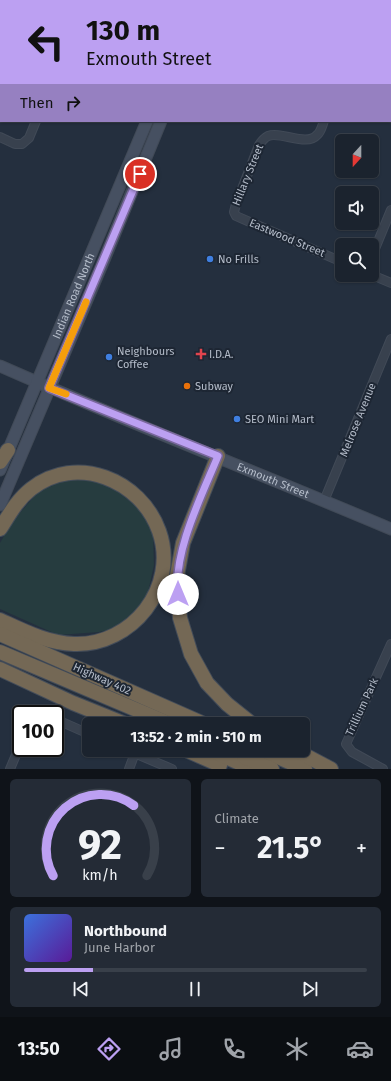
<!DOCTYPE html>
<meta charset="utf-8">
<style>
body{margin:0;font-family:"Fira Sans",sans-serif;background:#242b36;color:#f1f3f6;height:100vh;display:flex;flex-direction:column;font-size:15px;white-space:nowrap}
*{box-sizing:border-box;margin:0}
p{font-size:13px;color:#a0a4aa}
.icon{flex:none;width:22px;height:22px;fill:none;stroke:currentColor;stroke-width:2;stroke-linecap:round;stroke-linejoin:round}
.map{position:relative;height:769px;overflow:hidden}
.panel{display:flex;flex-direction:column;gap:10px;padding:10px;background:#0f1319;flex:1}
.panel>*{flex:none}
.banner{position:absolute;left:0px;top:0px;width:391px;height:122px;box-shadow:0 1px 3px #0004,0 0 0 1px #39404a;background:#bca0f2;color:#111;overflow:hidden}
.needle{width:26px;rotate:201deg}
.tools{position:absolute;left:335px;top:134px;display:grid;gap:8px}
.tools a{display:grid;place-items:center;width:44px;height:44px;border-radius:6px;background:#1b232e;box-shadow:0 1px 3px #0004,0 0 0 1px #39404a;font-size:20px}
.speed{position:absolute;left:12px;top:705px;display:flex;gap:8px;font-size:20px;font-weight:700;text-align:center}
.speed>*{display:grid;place-content:center;width:52px;height:52px;border-radius:50%;background:#1b232e;box-shadow:0 1px 3px #0004,0 0 0 1px #39404a;line-height:1}
.speed .limit{border:2px solid #111;border-radius:6px;background:#fff;color:#111}
.pin{position:absolute;display:grid;place-items:center;width:34px;height:34px;color:#fff;margin:-17px;border:2px solid #fff;border-radius:50%;box-shadow:0 1px 4px #0007}
.me{position:absolute;width:44px;margin:-22px;rotate:0deg;stroke-linejoin:round;filter:drop-shadow(0 0 3px #0008)}
.turn{display:flex;align-items:center;gap:14px;height:84px;padding:0 20px;font-size:18px}
.turn .icon{width:52px;height:52px;stroke-width:2.5}
.turn b{display:block;font-size:28px;line-height:34px}
.then{display:flex;align-items:center;height:38px;padding:0 20px;background:#0003;gap:8px;font-size:15px}
.big{font-size:30px;font-weight:700;line-height:1.1}
.panel .card{flex:1;display:flex;flex-direction:column;justify-content:center;gap:6px;min-width:0;padding:0 14px;border-radius:6px;background:#242b36}
.panel .dial{align-items:center;gap:0}
.dial svg{height:104px;overflow:visible;fill:none;stroke:#39404a;stroke-width:7;stroke-linecap:round;text-anchor:middle}
.dial text{fill:#f1f3f6;stroke:none}
.song{display:flex;align-items:center;gap:12px}
.cover{width:48px;height:48px;border-radius:6px;background:linear-gradient(135deg,hsl(220 70% 55%),hsl(270 70% 35%))}
.played{height:4px;border-radius:2px;background:linear-gradient(90deg,#bca0f2 20%,#39404a 20%)}
.keys{display:flex;justify-content:space-around;direction:ltr}
.heat{display:flex;justify-content:space-between;align-items:center;font-size:22px;direction:ltr}
.panel .tiles{flex:1;display:grid;gap:10px;grid-template-columns:1fr 1fr}
.card:last-child{grid-column:span 2}
.trip{position:absolute;left:82px;top:717px;width:228px;height:40px;border-radius:6px;background:#1b232e;box-shadow:0 1px 3px #0004,0 0 0 1px #39404a;font-weight:700;line-height:40px;text-align:center}
.menu{display:flex;height:64px;justify-content:space-around;align-items:center;background:#0b0e12;color:#a0a4aa}
.menu .icon{width:28px;height:28px}
.menu .active{color:#bca0f2}
.menu b{font-size:18px;color:#f1f3f6}
.map>svg:first-child{display:block}
.green{fill:#263c3f}
.lines{fill:none;stroke-linecap:round;stroke-linejoin:round}
.minor-casing{stroke:#414a57;stroke-width:10}
.secondary-casing{stroke:#414a57;stroke-width:13}
.motorway-casing{stroke:#434c59;stroke-width:16}
.minor{stroke:#38414e;stroke-width:8}
.secondary{stroke:#465061;stroke-width:11}
.motorway{stroke:#746855;stroke-width:14}
.route-casing{stroke:#7a689d;stroke-width:10}
.route{stroke:#bca0f2;stroke-width:7}
.slow{stroke:#f59e0b;stroke-width:7}
.shop-dot{fill:#3f7fe0;stroke:#1d2633;stroke-width:1.5}
.health-dot{fill:#e0444e;stroke:#1d2633;stroke-width:1.5}
.food-dot{fill:#e8710a;stroke:#1d2633;stroke-width:1.5}
.labels{text-anchor:middle;dominant-baseline:central;stroke-width:4;stroke-linejoin:round;paint-order:stroke}
.street-label{font-size:11px;fill:#b4bcc9;stroke:#1d2633}
.poi-label{font-size:11px;fill:#b4bcc9;stroke:#1d2633;text-anchor:start}
</style>
<div class="map">
<svg width="391" height="769" viewBox="0 0 391 769">
<rect width="100%" height="100%" fill="#242f3e"/>
<polygon class="green" points="69,478 105,482 145,513 153,534 154,565 148,592 134,618 113,629 99,632 58,635 0,609 0,543 12,522 38,492"/>
<g class="lines">
<g class="minor-casing">
<g id="minor">
<polyline points="86,1 86,0"/>
<polyline points="359,1 360,0"/>
<path d="M324 121C322 126 321 132 317 135 307 147 281 131 268 136 264 138 261 142 259 145L236 204 234 212 236 216 342 262"/>
<polyline points="0,137 15,144 22,144 29,138 36,121"/>
<polyline points="372,256 391,210"/>
<polyline points="372,275 391,283"/>
<polyline points="324,501 391,339"/>
<polyline points="55,719 89,734"/>
<polyline points="127,750 172,769"/>
<polyline points="10,769 21,743"/>
<polyline points="129,769 135,753"/>
<polyline points="383,769 352,752 346,744 391,644"/>
</g>
</g>
<g class="secondary-casing">
<g id="secondary">
<polyline points="198,1 198,0"/>
<polyline points="212,1 213,0"/>
<path id="s1" d="M0 366C129 423 261 474 391 529"/>
<path id="s2" d="M0 470 147 121"/>
<polyline points="0,505 104,260 161,121"/>
</g>
</g>
<g class="motorway-casing">
<g id="motorway">
<polyline points="218,456 183,543 176,581 180,618 191,654 207,683 227,704 252,724"/>
<polyline points="0,462 8,450"/>
<path d="M0 529C9 515 17 500 31 489 76 453 141 480 159 531 179 587 132 646 74 644 47 643 24 631 0 620"/>
<polyline points="0,634 204,724"/>
<polyline points="0,652 170,724"/>
<polyline points="0,669 73,703 125,724"/>
<polyline points="186,750 220,765"/>
<polyline points="210,750 253,769"/>
<polyline points="262,750 305,769"/>
<polyline points="295,750 331,769"/>
<polyline points="244,757 272,769"/>
</g>
</g>
<use href="#minor" class="minor"/>
<use href="#secondary" class="secondary"/>
<use href="#motorway" class="motorway"/>
</g>
<g class="lines">
<g class="route-casing">
<path id="route" d="M140 174 49 388 218 456C202 495 173 552 178 594"/>
</g>
<use href="#route" class="route"/>
<polyline class="slow" points="66,394 49,388 86,302"/>
</g>
<g class="shop-dot">
<circle cx="210" cy="259" r="4"/>
<circle cx="109" cy="357" r="4"/>
<circle cx="237" cy="419" r="4"/>
</g>
<path class="health-dot" d="M199 348h4v4h4v4h-4v4h-4v-4h-4v-4h4z"/>
<circle class="food-dot" cx="187" cy="386" r="4"/>
<g class="labels">
<g class="street-label">
<text transform="translate(248 175) rotate(-68)">Hillary Street</text>
<text transform="translate(287 238) rotate(23)">Eastwood Street</text>
<text stroke="none"><textPath href="#s2" startOffset="189">Indian Road North</textPath></text>
<text transform="translate(358 420) rotate(-68)">Melrose Avenue</text>
<text stroke="none"><textPath href="#s1" startOffset="296">Exmouth Street</textPath></text>
<text transform="translate(102 679) rotate(24)">Highway 402</text>
<text transform="translate(362 707) rotate(-65)">Trillium Park</text>
</g>
<g class="poi-label">
<text x="218" y="259">No Frills</text>
<text x="117" y="351">Neighbours<tspan x="117" dy="13">Coffee</tspan></text>
<text x="209" y="354">I.D.A.</text>
<text x="195" y="386">Subway</text>
<text x="245" y="419">SEO Mini Mart</text>
</g>
</g>
</svg>
<div class="tools">
<a><svg class="needle" viewBox="-14 -14 28 28"><path d="M0-13l5 13h-10z" fill="#e53935"/><path d="M0 13l5-13h-10z" fill="#a0a4aa"/></svg></a>
<a><svg class="icon" aria-label="sound" viewBox="0 0 24 24"><path d="M4 9h4l5-4v14l-5-4H4zM17 9q2 3 0 6"/></svg></a>
<a><svg class="icon" aria-label="search" viewBox="0 0 24 24"><circle cx="10" cy="10" r="6"/><path d="M15 15l6 6"/></svg></a>
</div>
<div class="speed"><div class="limit">100</div></div>
<div class="pin" style="left:140px;top:174px;background:#d93025"><svg class="icon" aria-label="arrive" viewBox="0 0 24 24"><path d="M6 21V4h12l-3 4 3 4H6"/></svg></div>
<svg class="me" style="left:178px;top:594px" viewBox="-20 -20 40 40"><circle r="19" fill="#fff"/><path d="M0-13L10 11 0 6-10 11z" fill="#bca0f2"/></svg>
<div class="trip">13:52 · 2 min · 510 m</div>
<div class="banner">
<div class="turn"><svg class="icon" aria-label="left" viewBox="0 0 24 24"><path d="M17 20v-9H6M10 6l-5 5 5 5"/></svg><div><b>130 m</b>Exmouth Street</div></div>
<div class="then">Then<svg class="icon" aria-label="right" viewBox="0 0 24 24"><path d="M7 20v-9h11M14 6l5 5-5 5"/></svg></div>
</div>
</div>
<section class="panel">
<div class="tiles">
<div class="card dial"><svg viewBox="0 0 100 80">
<path d="M14 69A42 42 0 1 1 86 69"/>
<path d="M14 69A42 42 0 0 1 76 15" stroke="#bca0f2"/>
<text x="50" y="56" font-size="32" font-weight="700">92</text>
<text x="50" y="72" font-size="11">km/h</text>
</svg></div>
<div class="card"><p>Climate</p>
<div class="heat"><a>−</a><b class="big">21.5°</b><a>+</a></div>
</div>
<div class="card">
<div class="song"><i class="cover"></i><div><b>Northbound</b><p>June Harbor</p></div></div>
<div class="played"></div>
<div class="keys"><svg class="icon" aria-label="previous" viewBox="0 0 24 24"><path d="M18 5L8 12l10 7zM5 5v14"/></svg><svg class="icon" aria-label="pause" viewBox="0 0 24 24"><path d="M8 5v14M16 5v14"/></svg><svg class="icon" aria-label="next" viewBox="0 0 24 24"><path d="M6 5l10 7-10 7zM19 5v14"/></svg></div>
</div>
</div>
</section>
<nav class="menu">
<b>13:50</b>
<svg class="icon active" aria-label="directions" viewBox="0 0 24 24"><path d="M12 3l9 9-9 9-9-9zM9 14v-3h6M13 9l2 2-2 2"/></svg>
<svg class="icon" aria-label="music" viewBox="0 0 24 24"><path d="M9 18V5l10-2v13"/><circle cx="6" cy="18" r="3"/><circle cx="16" cy="16" r="3"/></svg>
<svg class="icon" aria-label="phone" viewBox="0 0 24 24"><path d="M5 4h4l2 5-3 2q2 4 5 5l2-3 5 2v4C11 20 4 13 5 4z"/></svg>
<svg class="icon" aria-label="climate" viewBox="0 0 24 24"><path d="M12 3v18M4 7l16 10M4 17L20 7"/></svg>
<svg class="icon" aria-label="car" viewBox="0 0 24 24"><path d="M5 17H2v-5l4-1 3-4h7l3 4 3 1v5h-3M9 17h6M6 11h13"/><circle cx="7" cy="17" r="2"/><circle cx="17" cy="17" r="2"/></svg>
</nav>
